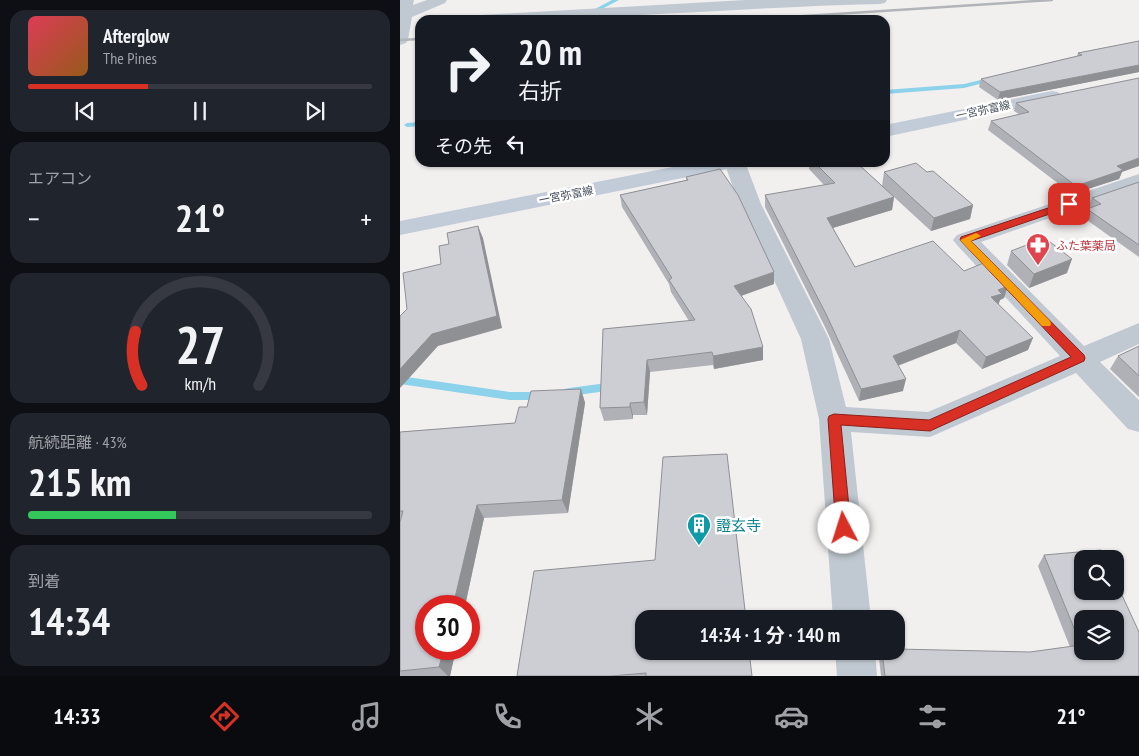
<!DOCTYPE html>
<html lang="ja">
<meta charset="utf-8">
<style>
body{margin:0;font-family:"PT Sans Narrow","Noto Sans JP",sans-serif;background:#20242c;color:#f1f3f6;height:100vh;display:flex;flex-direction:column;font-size:19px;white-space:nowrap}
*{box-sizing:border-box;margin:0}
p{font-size:16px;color:#9ea1a6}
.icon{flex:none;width:28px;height:28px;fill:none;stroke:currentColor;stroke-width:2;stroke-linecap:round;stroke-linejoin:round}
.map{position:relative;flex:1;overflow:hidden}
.side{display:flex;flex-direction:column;gap:10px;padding:10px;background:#0d0f14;width:400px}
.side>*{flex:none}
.top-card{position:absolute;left:15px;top:15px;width:475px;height:152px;border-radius:15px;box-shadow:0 1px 4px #0004;background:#171b24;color:#f1f3f6;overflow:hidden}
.tools{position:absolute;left:674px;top:550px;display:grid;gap:10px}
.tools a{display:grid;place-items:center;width:50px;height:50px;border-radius:10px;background:#171b24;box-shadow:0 1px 4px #0004;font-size:25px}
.speed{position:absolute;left:15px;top:595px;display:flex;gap:10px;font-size:25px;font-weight:700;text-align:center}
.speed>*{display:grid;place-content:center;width:65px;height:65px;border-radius:50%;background:#171b24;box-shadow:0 1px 4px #0004;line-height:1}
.speed .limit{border:8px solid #d22;background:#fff;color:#111}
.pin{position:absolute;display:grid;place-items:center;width:42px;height:42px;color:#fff;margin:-21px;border-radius:10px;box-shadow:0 2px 8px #0006}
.me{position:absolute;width:55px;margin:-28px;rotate:355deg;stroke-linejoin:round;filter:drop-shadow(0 0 4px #0008)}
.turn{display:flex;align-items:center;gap:18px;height:105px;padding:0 20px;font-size:22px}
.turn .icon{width:65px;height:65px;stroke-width:2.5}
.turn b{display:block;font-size:35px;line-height:42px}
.then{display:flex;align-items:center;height:48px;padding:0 20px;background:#0003;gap:10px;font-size:19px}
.big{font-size:38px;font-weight:700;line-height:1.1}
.side .card{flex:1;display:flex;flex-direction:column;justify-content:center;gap:8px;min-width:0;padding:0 18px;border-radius:15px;background:#20242c}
.side .dial{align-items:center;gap:0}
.dial svg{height:130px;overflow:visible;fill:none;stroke:#363941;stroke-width:7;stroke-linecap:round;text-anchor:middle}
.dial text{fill:#f1f3f6;stroke:none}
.song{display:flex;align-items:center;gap:15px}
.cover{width:60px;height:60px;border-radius:8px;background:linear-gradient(135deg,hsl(350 70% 55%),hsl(30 70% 35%))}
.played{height:5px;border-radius:2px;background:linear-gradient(90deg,#d93025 35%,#363941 35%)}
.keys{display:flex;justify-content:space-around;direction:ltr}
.heat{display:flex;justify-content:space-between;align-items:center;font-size:28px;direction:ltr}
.charge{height:8px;border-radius:4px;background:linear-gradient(90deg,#34c759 43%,#363941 0)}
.trip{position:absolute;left:235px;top:610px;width:270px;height:50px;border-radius:15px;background:#171b24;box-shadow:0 1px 4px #0004;font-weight:700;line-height:50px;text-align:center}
.menu{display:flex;height:80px;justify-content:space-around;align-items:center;background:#090b0e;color:#9ea1a6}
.menu .icon{width:35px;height:35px}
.menu .selected{color:#d93025}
.menu b{font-size:22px;color:#f1f3f6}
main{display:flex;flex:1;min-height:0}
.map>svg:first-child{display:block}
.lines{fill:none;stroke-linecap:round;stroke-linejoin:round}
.stream{fill:#8cd2eb;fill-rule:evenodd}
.minor{fill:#c0c9d1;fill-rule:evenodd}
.secondary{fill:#c2cbd8;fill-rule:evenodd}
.rail{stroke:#b1b4b9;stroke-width:2.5}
.wall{fill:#afb1b6}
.shaded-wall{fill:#8f9094}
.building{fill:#ccced4;stroke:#8f9094;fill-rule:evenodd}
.route{fill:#d93025;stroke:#8d1f18}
.slow{fill:#f59e0b}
.labels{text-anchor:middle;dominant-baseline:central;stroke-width:5;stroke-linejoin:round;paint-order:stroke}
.far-street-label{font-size:11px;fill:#47515d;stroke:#fff}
.health-label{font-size:12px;fill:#be3a42;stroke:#fff;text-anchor:start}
.near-culture-label{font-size:15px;fill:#0d838f;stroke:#fff;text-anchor:start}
</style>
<main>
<section class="side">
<div class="card">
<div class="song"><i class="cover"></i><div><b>Afterglow</b><p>The Pines</p></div></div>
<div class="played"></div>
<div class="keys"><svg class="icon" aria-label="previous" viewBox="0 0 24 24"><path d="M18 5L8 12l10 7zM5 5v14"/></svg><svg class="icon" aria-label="pause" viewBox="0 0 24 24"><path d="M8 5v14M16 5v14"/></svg><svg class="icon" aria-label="next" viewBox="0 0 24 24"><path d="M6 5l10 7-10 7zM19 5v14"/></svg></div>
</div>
<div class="card"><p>エアコン</p>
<div class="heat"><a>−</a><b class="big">21°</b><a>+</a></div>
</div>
<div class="card dial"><svg viewBox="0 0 100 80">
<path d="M14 69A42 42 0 1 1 86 69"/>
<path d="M14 69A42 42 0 0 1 10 36" stroke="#d93025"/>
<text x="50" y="56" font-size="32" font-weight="700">27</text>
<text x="50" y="72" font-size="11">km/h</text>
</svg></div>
<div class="card"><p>航続距離 · 43%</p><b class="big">215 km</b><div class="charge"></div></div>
<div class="card"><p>到着</p><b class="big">14:34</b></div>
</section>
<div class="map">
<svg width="739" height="676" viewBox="0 0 739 676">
<rect width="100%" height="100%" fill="#f2efef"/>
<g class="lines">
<g class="stream">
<polygon points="212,0 219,0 200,10 195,9"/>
<polygon points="593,77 596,79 595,80 564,88 485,94 485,90 564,84"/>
<polygon points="20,122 20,126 7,127 4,125 7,123"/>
<polygon points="0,376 110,392 143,392 147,393 148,396 147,399 143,400 110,400 0,384"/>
<polygon points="207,383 211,384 212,387 211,390 207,391 169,396 165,395 164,392 165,389 169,388"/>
</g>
<g class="minor">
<polygon points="0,0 14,0 13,5 27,0 47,0 45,3 12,17 8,40 6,43 0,45"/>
<path d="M345 0H487L485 3 480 4C344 7 209 20 73 20L76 17 81 15Z"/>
<polygon points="324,162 345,162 361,204 429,339 446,407 528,412 660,356 557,245 553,240 557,235 739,174 739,187 581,242 684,346 739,323 739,344 700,362 739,400 739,432 728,429 676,373 530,437 451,432 471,619 433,619 419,419 401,339 339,204"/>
<polygon points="435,651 475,651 477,676 437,676"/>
</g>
<g class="secondary">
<polygon points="652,91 658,92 661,96 658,100 485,137 485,125"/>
<polygon points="298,162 342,162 339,166 332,168 0,235 0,221"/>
</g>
<g class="rail">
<polyline points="343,20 652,0"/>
<polyline points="0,40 20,39"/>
</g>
</g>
<g class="wall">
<polygon points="739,41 739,72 598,100 579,87 581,79 677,56 678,53"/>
<polygon points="616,103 722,172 719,179 672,194 588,130 591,121 619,114 614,111"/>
<polygon points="409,162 456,162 494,197 492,210 433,228 455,267 564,271 608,286 604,298 600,300 598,304 628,350 582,369 556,343 498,366 503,391 459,401 425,327 365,207 365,195 424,185 409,169"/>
<polygon points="484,172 527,172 573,205 570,219 531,231 482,186"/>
<polygon points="286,177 374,284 341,296 363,360 314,369 313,365 250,372 247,415 233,415 233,419 204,421 200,408 203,329 289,321 271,292 269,284 222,207 220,195 286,180"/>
<polygon points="739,182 739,257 684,218 687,209 690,208 688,207 692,198"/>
<polygon points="611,251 667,273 629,288 607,265"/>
<polygon points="739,346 739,397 710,369 718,356"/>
<polygon points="181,389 185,403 168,513 84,518 65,606 26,606 56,649 50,676 0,676 0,432 115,423"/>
<polygon points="644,555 739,676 481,676 479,658 482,651 630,652 670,647 638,566"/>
<polygon points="134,571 352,676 117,676"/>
</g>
<g class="shaded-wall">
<polygon points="739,65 739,72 598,100 600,92"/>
<polygon points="739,158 739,166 722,172 719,179 672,194 676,186 717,166"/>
<polygon points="494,197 492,210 426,230 427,218"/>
<polygon points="573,205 570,219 531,231 534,218"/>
<polygon points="78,226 83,238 102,328 38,346 1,387 0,388 0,369 32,334"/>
<polygon points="672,259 667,273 629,288 634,274"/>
<polygon points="374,272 374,284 335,298 334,286"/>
<polygon points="608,286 604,298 600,300 598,306 591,297 598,290"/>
<polygon points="560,330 556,343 491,368 493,356"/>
<polygon points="633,338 628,350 582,369 586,357"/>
<polygon points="363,347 363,360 314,369 313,356"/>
<polygon points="247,360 250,372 247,415 244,402"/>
<polygon points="506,379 503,391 459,401 461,389"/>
<polygon points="181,389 185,403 168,513 162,500"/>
<polygon points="230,403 233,415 233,419 230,407"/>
<polygon points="77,505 84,518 65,606 53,606"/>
<polygon points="44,649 56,649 50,676 48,676 39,667"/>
</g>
<g class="building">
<polygon points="739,41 739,65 600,92 581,79 682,55 678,53"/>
<polygon points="739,78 739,158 717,166 723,170 676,186 591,121 629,112 616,103"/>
<polygon points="414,162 456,162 494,197 427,218 455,267 533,241 564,271 586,262 608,286 598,290 602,294 591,297 633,338 586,357 560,330 493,356 506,379 461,389 426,314 365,195 435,183"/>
<polygon points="516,163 527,172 533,171 573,205 534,218 484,172"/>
<polygon points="320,169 338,195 374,272 334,286 351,309 363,347 313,356 312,352 247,360 244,402 230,403 230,407 200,408 203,329 295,320 269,280 272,278 220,195 288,180 286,177"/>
<polygon points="739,182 739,245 687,209 701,204 692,198"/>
<polygon points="78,226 97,316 32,334 0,369 0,316 7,309 3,273 41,264 39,246 49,244 47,233"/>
<polygon points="645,238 672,259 634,274 611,251"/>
<polygon points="739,346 739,376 718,356"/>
<polygon points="181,389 162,500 77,505 53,606 26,606 26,649 44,649 39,667 0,671 0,522 3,511 0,511 0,432 115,423 119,407 127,407 131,391"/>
<polygon points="327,454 346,619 244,619 244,651 349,651 352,676 246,676 246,673 211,676 117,676 134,571 255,560 263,457"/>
<path d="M701 550 705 559H682V591H715V580L739 632V676H485L482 651H496V649L630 652 681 645 644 555ZM682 619H715V651H682Z"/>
</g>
<polygon class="route" points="669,201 674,204 673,206 571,241 684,355 685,358 684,361 530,431 441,425 451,528 449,533 444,535 439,533 436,528 428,419 429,416 434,414 529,420 671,357 560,240 561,237"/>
<polygon class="slow" points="576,233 581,236 571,241 650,321 651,324 650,326 642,326 560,240"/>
<defs>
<g id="pharmacy-pin" transform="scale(1.25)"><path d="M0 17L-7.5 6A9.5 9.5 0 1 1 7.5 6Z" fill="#e0444e" stroke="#fff"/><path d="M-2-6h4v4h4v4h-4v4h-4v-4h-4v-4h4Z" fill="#fff"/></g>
<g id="building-pin" transform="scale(1.25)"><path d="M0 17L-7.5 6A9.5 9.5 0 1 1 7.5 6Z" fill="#0f9aa8" stroke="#fff"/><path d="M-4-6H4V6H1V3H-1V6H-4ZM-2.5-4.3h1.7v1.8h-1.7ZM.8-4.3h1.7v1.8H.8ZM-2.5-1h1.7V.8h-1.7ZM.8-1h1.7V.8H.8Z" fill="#fff"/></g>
</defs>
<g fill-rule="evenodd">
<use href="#pharmacy-pin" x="638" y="245"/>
<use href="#building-pin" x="299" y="525"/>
</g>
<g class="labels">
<g class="far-street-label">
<text transform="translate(583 110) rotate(-12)">一宮弥富線</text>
<text transform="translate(166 195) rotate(-11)">一宮弥富線</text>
</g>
<g class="health-label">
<text x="656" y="245">ふた葉薬局</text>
</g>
<g class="near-culture-label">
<text x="316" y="525">證玄寺</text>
</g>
</g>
</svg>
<div class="tools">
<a><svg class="icon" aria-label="search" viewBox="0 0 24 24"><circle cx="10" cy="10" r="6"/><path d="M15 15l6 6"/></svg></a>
<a><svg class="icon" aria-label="layers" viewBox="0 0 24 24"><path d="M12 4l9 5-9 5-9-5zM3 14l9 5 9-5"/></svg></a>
</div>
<div class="speed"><div class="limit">30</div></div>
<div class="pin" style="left:669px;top:204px;background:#d93025"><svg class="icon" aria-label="arrive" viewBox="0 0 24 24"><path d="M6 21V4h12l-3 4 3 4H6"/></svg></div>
<svg class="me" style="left:444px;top:528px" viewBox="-20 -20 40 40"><circle r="19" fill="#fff"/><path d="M0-13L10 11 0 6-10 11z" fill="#d93025"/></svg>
<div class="trip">14:34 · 1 分 · 140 m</div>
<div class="top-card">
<div class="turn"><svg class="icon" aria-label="right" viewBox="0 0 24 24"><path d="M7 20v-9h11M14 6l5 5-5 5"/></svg><div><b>20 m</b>右折</div></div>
<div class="then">その先<svg class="icon" aria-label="left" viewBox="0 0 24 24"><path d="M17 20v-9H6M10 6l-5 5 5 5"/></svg></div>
</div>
</div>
</main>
<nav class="menu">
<b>14:33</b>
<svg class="icon selected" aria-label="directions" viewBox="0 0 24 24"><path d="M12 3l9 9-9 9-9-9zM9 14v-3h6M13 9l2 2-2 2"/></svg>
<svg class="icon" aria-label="music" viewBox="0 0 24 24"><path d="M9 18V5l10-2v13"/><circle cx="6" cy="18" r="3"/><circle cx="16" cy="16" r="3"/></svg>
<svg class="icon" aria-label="phone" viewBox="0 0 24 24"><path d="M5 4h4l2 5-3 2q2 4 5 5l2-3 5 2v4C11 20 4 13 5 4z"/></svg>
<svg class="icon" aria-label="climate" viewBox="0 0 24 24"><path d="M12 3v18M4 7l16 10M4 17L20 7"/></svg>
<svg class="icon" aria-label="car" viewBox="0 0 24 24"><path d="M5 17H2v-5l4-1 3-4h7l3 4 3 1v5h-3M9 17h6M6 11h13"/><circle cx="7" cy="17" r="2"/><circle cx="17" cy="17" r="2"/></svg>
<svg class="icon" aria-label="filters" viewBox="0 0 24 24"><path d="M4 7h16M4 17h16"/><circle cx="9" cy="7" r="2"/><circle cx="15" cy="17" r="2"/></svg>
<b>21°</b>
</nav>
